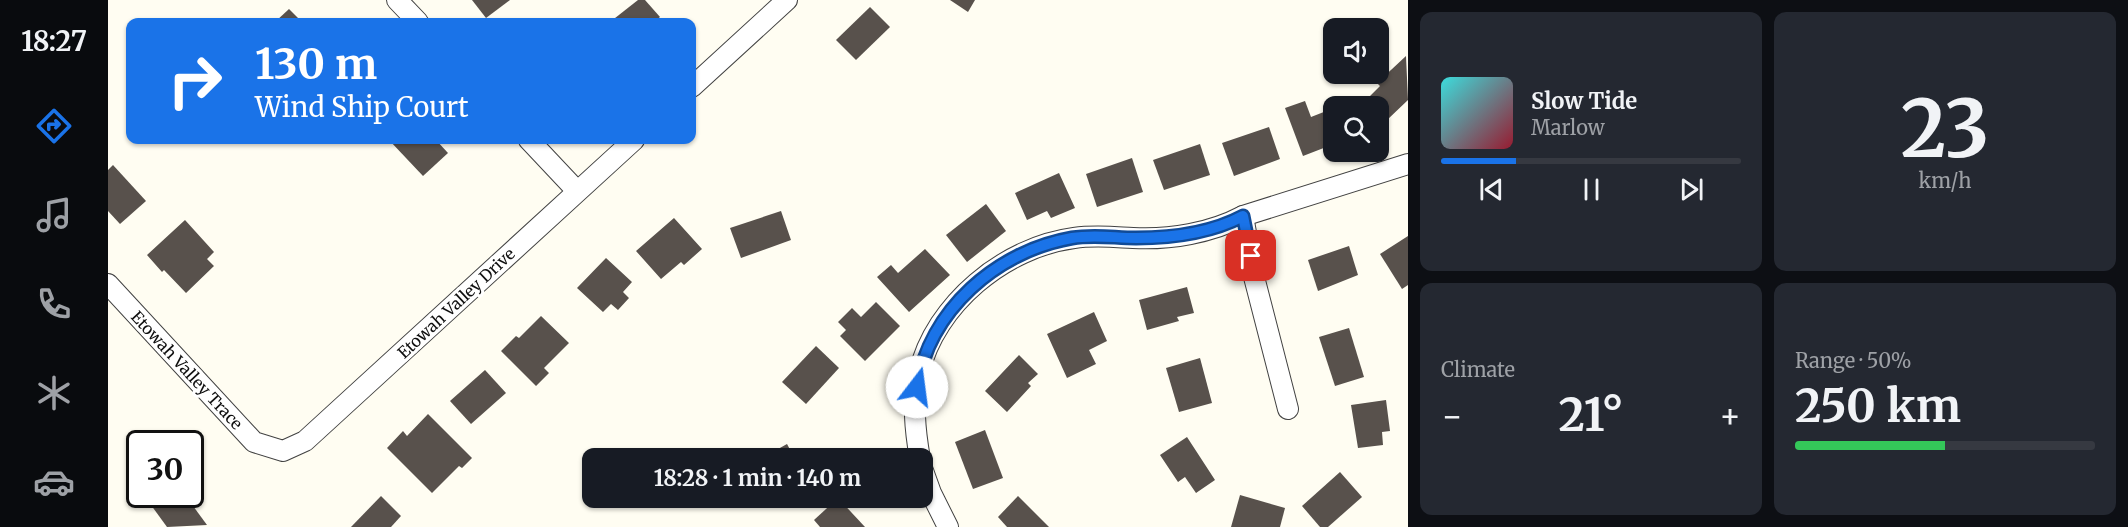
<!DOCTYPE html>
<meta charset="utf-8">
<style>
body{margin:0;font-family:Merriweather,serif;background:#242831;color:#f1f3f6;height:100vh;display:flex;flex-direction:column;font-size:22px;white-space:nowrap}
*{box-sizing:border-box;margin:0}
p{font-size:20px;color:#9ea1a6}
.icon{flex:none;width:33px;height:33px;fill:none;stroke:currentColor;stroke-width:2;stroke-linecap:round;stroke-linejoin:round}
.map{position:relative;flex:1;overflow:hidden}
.drawer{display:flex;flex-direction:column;gap:12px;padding:12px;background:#0d0f14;width:720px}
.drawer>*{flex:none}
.hud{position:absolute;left:18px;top:18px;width:570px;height:126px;border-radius:12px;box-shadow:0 2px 4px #0004;background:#1a73e8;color:#fff;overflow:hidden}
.buttons{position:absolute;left:1215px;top:18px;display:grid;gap:12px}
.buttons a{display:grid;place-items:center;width:66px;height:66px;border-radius:12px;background:#171b24;box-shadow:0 2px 4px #0004;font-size:30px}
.speed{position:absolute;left:18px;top:430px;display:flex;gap:12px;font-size:30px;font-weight:700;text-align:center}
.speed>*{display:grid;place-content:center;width:78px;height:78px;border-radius:50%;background:#171b24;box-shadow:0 2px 4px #0004;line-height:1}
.speed .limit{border:3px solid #111;border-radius:9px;background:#fff;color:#111}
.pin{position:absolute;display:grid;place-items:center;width:51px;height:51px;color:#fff;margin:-26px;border-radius:12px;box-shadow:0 3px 9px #0006}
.me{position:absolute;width:66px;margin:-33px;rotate:15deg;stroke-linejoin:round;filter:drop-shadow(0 0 4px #0008)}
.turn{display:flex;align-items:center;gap:21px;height:126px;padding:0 30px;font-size:27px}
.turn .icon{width:78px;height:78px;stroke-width:2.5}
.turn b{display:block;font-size:42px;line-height:51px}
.big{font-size:45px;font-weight:700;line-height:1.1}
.drawer .tile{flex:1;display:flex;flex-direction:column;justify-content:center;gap:9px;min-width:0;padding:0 21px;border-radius:12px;background:#242831}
.drawer .dial{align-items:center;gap:0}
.dial b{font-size:78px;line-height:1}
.song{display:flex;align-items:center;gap:18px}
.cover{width:72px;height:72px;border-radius:9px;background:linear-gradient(135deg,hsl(180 70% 55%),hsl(350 70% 35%))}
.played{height:6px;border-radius:3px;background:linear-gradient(90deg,#1a73e8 25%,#363941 25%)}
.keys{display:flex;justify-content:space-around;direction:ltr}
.heat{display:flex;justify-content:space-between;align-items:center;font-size:33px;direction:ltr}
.charge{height:9px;border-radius:4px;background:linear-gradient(90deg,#34c759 50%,#363941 0)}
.drawer .tiles{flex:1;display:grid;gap:12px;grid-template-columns:repeat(2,1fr)}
.trip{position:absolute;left:474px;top:448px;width:351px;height:60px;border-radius:12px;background:#171b24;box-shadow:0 2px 4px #0004;font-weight:700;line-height:60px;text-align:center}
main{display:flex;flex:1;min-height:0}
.tabs{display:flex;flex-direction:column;width:108px;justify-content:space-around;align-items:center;background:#090b0e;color:#9ea1a6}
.tabs .icon{width:42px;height:42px}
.tabs .active{color:#1a73e8}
.tabs b{font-size:27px;color:#f1f3f6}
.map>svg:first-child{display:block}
.building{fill:#58514c}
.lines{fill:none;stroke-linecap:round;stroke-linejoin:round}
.minor-casing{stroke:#424242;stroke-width:22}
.minor{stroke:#fff;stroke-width:20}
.route-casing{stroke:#114b97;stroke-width:15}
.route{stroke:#1a73e8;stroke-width:10}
.labels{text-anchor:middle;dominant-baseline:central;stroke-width:6;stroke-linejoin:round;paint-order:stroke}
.street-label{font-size:16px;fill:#0f0f0f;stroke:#fff}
</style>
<main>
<nav class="tabs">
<b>18:27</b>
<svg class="icon active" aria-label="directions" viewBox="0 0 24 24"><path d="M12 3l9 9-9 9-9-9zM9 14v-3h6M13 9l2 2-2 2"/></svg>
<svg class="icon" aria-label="music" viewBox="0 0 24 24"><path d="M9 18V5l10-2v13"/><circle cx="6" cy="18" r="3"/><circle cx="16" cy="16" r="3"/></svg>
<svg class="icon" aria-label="phone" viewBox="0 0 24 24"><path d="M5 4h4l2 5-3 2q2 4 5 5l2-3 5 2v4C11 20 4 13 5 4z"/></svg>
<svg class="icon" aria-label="climate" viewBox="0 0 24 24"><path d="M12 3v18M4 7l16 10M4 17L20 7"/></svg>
<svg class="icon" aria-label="car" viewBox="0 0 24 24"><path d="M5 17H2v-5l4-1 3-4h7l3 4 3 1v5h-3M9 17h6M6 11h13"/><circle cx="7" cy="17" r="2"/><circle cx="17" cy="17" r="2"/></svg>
</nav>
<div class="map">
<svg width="1300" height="527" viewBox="0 0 1300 527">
<rect width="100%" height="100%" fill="#fffdf2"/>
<g class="building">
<polygon points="364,0 402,0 378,18"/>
<polygon points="530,0 537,0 552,17 546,22 502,22"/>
<polygon points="842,0 867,0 860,12"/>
<polygon points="762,7 782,27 748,60 728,40"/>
<polygon points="181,9 194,22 167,22"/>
<polygon points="1298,56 1300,100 1279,120 1270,111 1270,106 1267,106 1259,99 1272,86 1269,83"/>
<polygon points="1197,101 1203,117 1226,108 1226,144 1195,156 1177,108"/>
<polygon points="1161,127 1172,159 1126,176 1114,143"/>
<polygon points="281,140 328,140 340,153 315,176"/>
<polygon points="1092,144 1102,175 1056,190 1045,160"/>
<polygon points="1024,158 1035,192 989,207 978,174"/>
<polygon points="5,165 38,201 12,224 0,211 0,170"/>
<polygon points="951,173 967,208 943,218 939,211 919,220 907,193"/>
<polygon points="878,204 898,231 859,262 838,235"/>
<polygon points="673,211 683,240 633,258 622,228"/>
<polygon points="566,218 594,249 576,265 573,262 553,279 528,251"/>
<polygon points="77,220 106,252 99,259 106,266 78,293 56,270 54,272 39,255"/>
<polygon points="1300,236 1300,285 1294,289 1272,254"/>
<polygon points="1241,246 1250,275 1210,291 1200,260"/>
<polygon points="817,249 842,275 801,312 769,277 783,265 790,273"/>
<polygon points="498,258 524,282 515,292 521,298 510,310 503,304 495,312 469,288"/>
<polygon points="1079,287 1086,313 1069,317 1071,321 1039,330 1031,300"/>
<polygon points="768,302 792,326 757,361 732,336 738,330 730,322 744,308 753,317"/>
<polygon points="986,312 999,341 981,350 988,364 959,378 939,334"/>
<polygon points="433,316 461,343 436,368 441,373 428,386 393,351 408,336 411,338"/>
<polygon points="1241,328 1256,377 1227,386 1211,337"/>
<polygon points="708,346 731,368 698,404 674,382"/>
<polygon points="911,355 930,374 920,383 923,386 899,412 877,391"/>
<polygon points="1092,358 1104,403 1071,412 1058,368"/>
<polygon points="377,370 398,393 363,424 342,401"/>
<polygon points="1278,400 1282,431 1274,432 1275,445 1250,448 1243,405"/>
<polygon points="320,414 364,458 354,468 351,466 324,493 279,448 295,431 299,436"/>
<polygon points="877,430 895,478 865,489 847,442"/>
<polygon points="1079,437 1107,480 1088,493 1077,477 1070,482 1052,455"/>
<polygon points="679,444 687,459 652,459"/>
<polygon points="1232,472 1254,497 1220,527 1212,527 1194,506"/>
<polygon points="57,495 77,495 99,525 59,527 43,505"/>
<polygon points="1132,495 1177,508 1172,527 1123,527"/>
<polygon points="273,496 293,516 283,527 243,527"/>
<polygon points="910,496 941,527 899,527 890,517"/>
<polygon points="730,498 757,527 712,527 706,520"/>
</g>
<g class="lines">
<g class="minor-casing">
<g id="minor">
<polyline points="289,0 310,22"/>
<polyline points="584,87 679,0"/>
<polyline points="421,140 469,191"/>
<polyline points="1135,216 1146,277 1180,409"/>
<polyline points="0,284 146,442 175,451 197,441 526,140"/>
<path d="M812 459C807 430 804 402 811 373 827 304 897 247 966 238 987 235 1005 237 1025 238 1062 240 1103 233 1135 216L1300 164"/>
<polyline points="814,468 823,493 840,527"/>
</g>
</g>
<use href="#minor" class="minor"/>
</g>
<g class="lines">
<g class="route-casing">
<path id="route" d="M809 387C821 310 889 251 964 238 986 234 1007 238 1028 238 1065 238 1103 233 1135 216L1143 256"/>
</g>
<use href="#route" class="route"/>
</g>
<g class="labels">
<g class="street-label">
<text transform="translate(348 303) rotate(-43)">Etowah Valley Drive</text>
<text transform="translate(79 370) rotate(47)">Etowah Valley Trace</text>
</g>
</g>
</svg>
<div class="buttons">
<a><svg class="icon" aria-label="sound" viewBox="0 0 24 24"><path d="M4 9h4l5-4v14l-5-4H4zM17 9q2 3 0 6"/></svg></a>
<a><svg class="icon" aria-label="search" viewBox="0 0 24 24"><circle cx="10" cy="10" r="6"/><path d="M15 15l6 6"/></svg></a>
</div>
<div class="speed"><div class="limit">30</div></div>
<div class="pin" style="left:1143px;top:256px;background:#d93025"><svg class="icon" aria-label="arrive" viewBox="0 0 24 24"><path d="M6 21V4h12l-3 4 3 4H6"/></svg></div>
<svg class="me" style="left:809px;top:387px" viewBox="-20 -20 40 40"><circle r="19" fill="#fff"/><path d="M0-13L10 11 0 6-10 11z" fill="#1a73e8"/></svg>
<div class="trip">18:28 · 1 min · 140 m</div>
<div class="hud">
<div class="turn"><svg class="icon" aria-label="right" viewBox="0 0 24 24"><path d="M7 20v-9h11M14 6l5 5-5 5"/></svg><div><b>130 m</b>Wind Ship Court</div></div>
</div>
</div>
<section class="drawer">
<div class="tiles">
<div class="tile">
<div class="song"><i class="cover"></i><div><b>Slow Tide</b><p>Marlow</p></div></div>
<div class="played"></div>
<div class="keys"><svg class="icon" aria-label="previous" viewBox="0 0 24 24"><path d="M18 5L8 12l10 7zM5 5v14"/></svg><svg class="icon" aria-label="pause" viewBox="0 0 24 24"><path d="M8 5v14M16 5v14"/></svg><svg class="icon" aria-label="next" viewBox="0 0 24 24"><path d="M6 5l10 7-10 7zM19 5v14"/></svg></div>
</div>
<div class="tile dial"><b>23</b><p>km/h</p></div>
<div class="tile"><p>Climate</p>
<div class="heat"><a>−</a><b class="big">21°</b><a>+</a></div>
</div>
<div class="tile"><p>Range · 50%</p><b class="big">250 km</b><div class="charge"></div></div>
</div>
</section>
</main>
